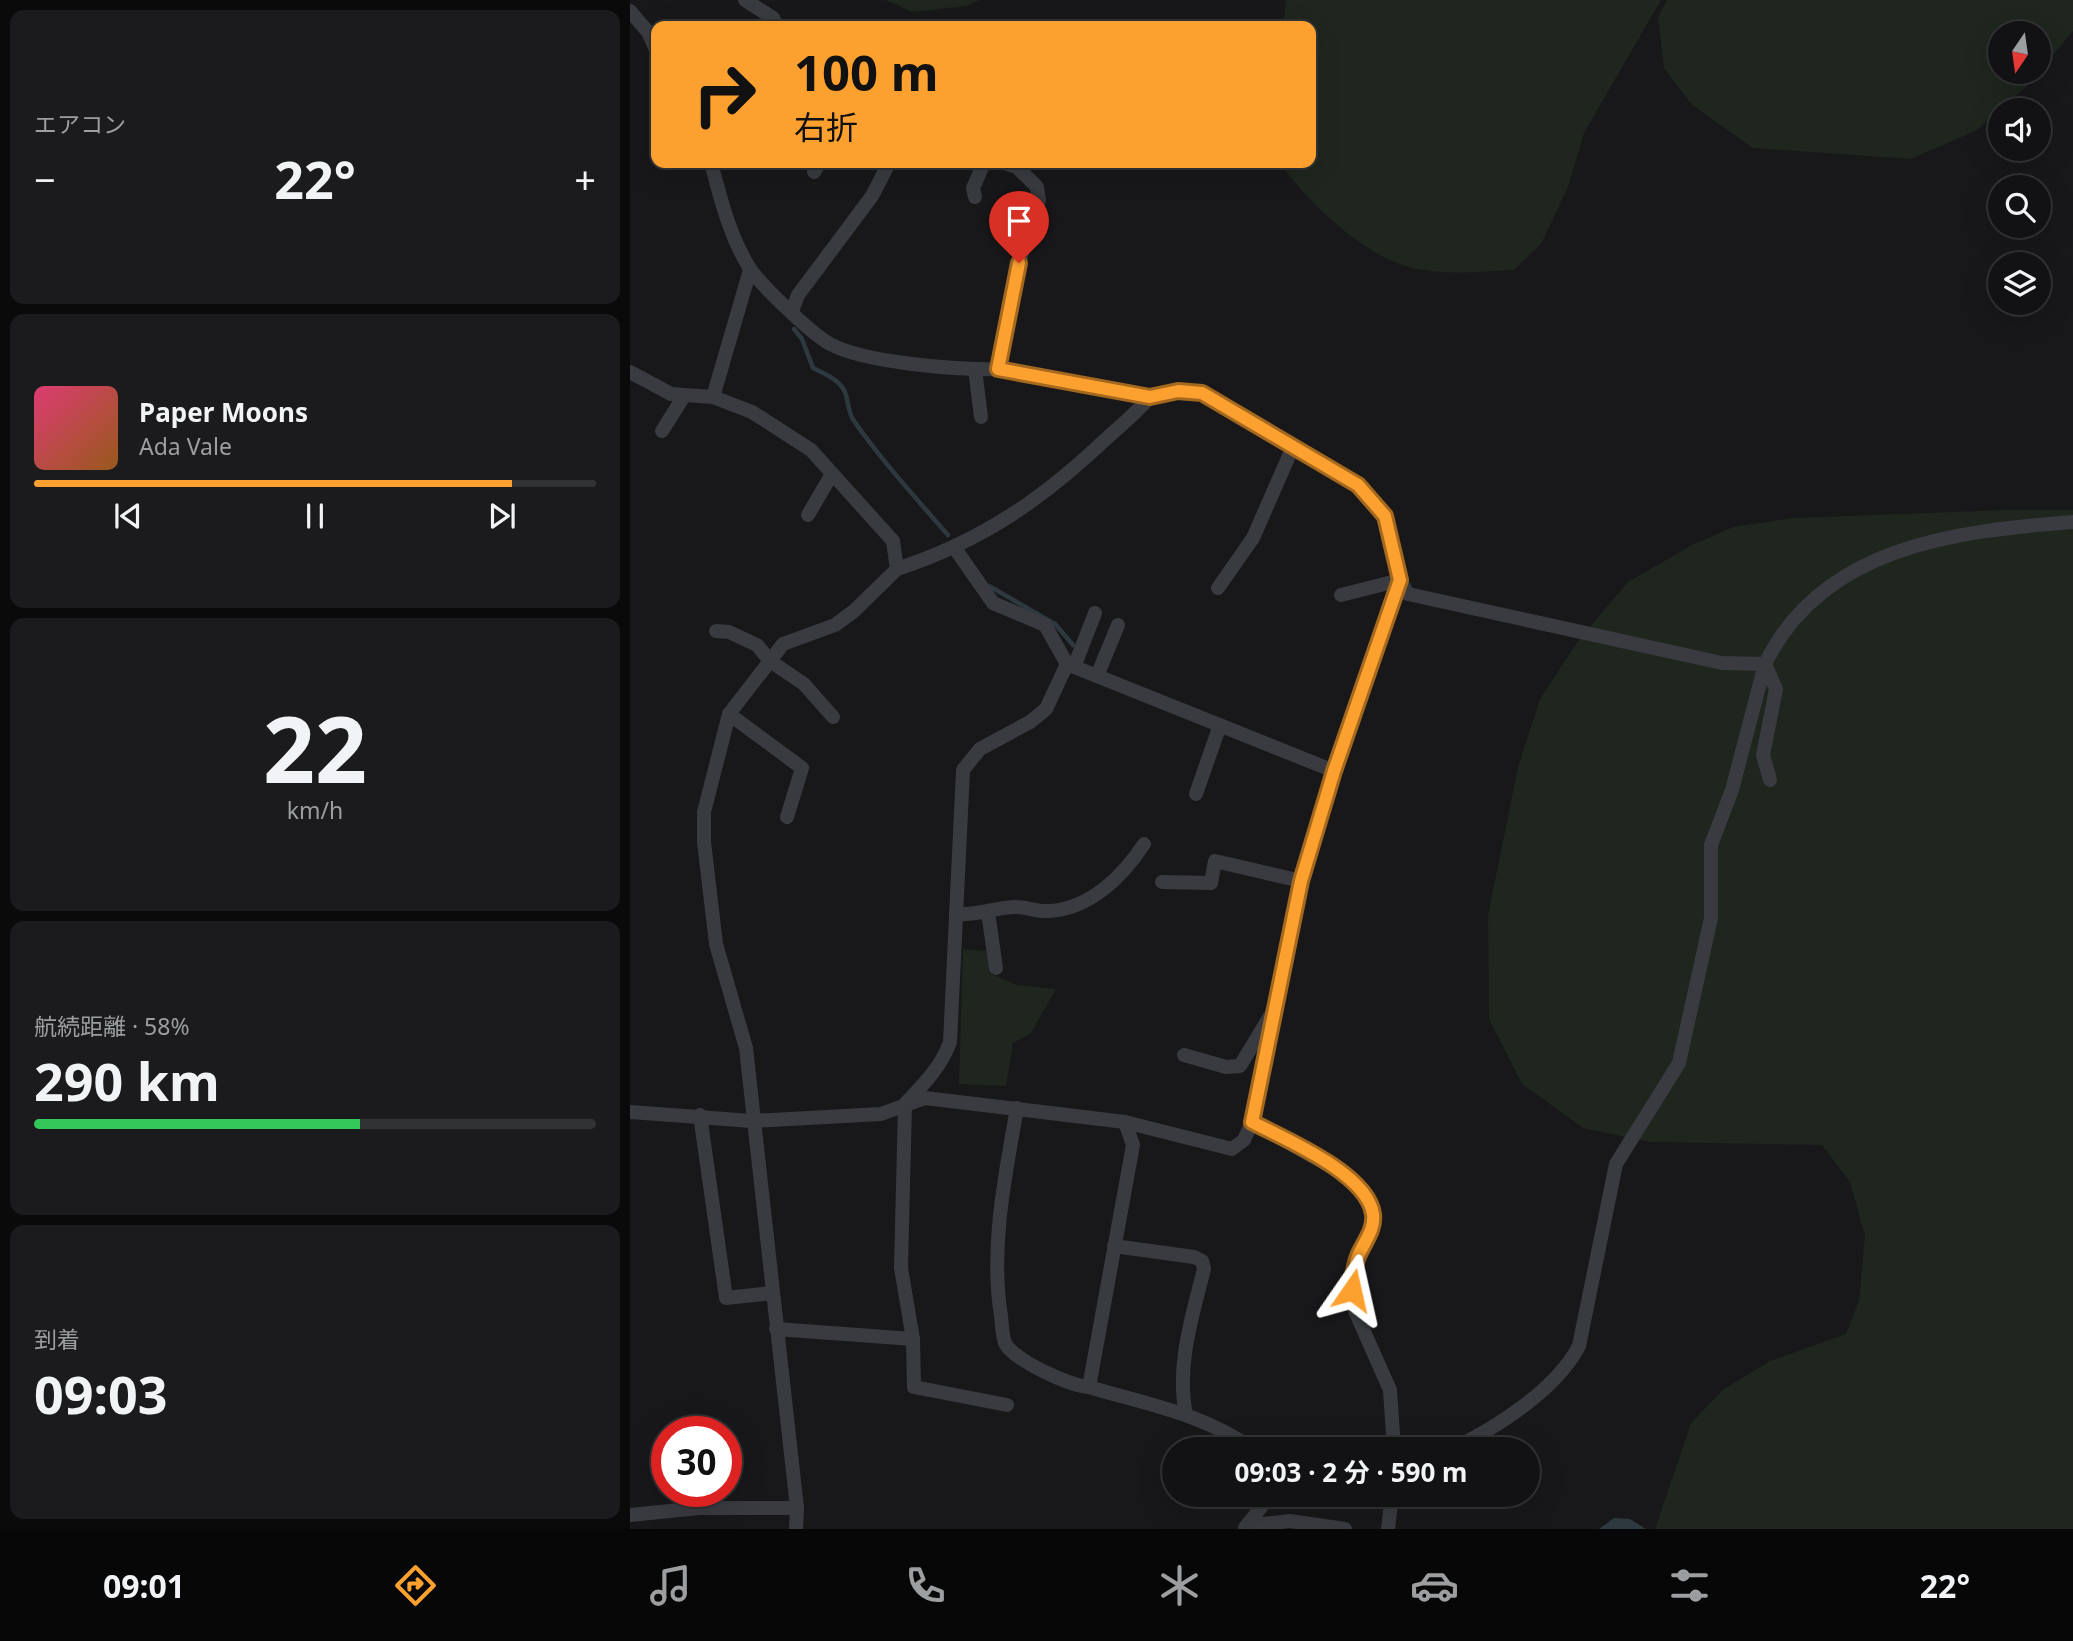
<!DOCTYPE html>
<html lang="ja">
<meta charset="utf-8">
<style>
body{margin:0;font-family:"Noto Sans","Noto Sans JP",sans-serif;background:#1b1b1d;color:#f1f3f6;height:100vh;display:flex;flex-direction:column;font-size:26px;white-space:nowrap}
*{box-sizing:border-box;margin:0}
p{font-size:23px;color:#9c9ea0}
.icon{flex:none;width:38px;height:38px;fill:none;stroke:currentColor;stroke-width:2;stroke-linecap:round;stroke-linejoin:round}
.map{position:relative;flex:1;overflow:hidden}
.panel{display:flex;flex-direction:column;gap:10px;padding:10px;background:#0a0a0b;width:630px}
.panel>*{flex:none}
.top-card{position:absolute;left:21px;top:21px;width:665px;height:147px;border-radius:14px;box-shadow:0 7px 28px #0002,0 0 0 2px #313234;background:#fca12f;color:#111;overflow:hidden}
.needle{width:46px;rotate:193deg}
.controls{position:absolute;left:1358px;top:21px;display:grid;gap:14px}
.controls a{display:grid;place-items:center;width:63px;height:63px;border-radius:50%;background:#121214;box-shadow:0 7px 28px #0002,0 0 0 2px #313234;font-size:35px}
.speed{position:absolute;left:21px;top:1416px;display:flex;gap:14px;font-size:35px;font-weight:700;text-align:center}
.speed>*{display:grid;place-content:center;width:91px;height:91px;border-radius:50%;background:#121214;box-shadow:0 7px 28px #0002,0 0 0 2px #313234;line-height:1}
.speed .limit{border:10px solid #d22;background:#fff;color:#111}
.pin{position:absolute;display:grid;place-items:center;width:60px;height:60px;color:#fff;margin:-72px -30px;border-radius:50% 50% 50% 0;rotate:-45deg;box-shadow:0 0 7px #0007}
.pin .icon{rotate:45deg}
.me{position:absolute;width:77px;margin:-38px;rotate:11deg;stroke-linejoin:round;filter:drop-shadow(0 0 5px #0008)}
.turn{display:flex;align-items:center;gap:24px;height:147px;padding:0 28px;font-size:32px}
.turn .icon{width:91px;height:91px;stroke-width:2.5}
.turn b{display:block;font-size:49px;line-height:60px}
.big{font-size:52px;font-weight:700;line-height:1.1}
.panel .tile{flex:1;display:flex;flex-direction:column;justify-content:center;gap:10px;min-width:0;padding:0 24px;border-radius:14px;background:#1b1b1d}
.panel .dial{align-items:center;gap:0}
.dial b{font-size:91px;line-height:1}
.song{display:flex;align-items:center;gap:21px}
.cover{width:84px;height:84px;border-radius:10px;background:linear-gradient(135deg,hsl(340 70% 55%),hsl(30 70% 35%))}
.played{height:7px;border-radius:4px;background:linear-gradient(90deg,#fca12f 85%,#313234 85%)}
.keys{display:flex;justify-content:space-around;direction:ltr}
.heat{display:flex;justify-content:space-between;align-items:center;font-size:38px;direction:ltr}
.charge{height:10px;border-radius:5px;background:linear-gradient(90deg,#34c759 58%,#313234 0)}
.trip{position:absolute;left:532px;top:1437px;width:378px;height:70px;border-radius:35px;background:#121214;box-shadow:0 7px 28px #0002,0 0 0 2px #313234;font-weight:700;line-height:70px;text-align:center}
.tabs{display:flex;height:112px;justify-content:space-around;align-items:center;background:#070708;color:#9c9ea0}
.tabs .icon{width:49px;height:49px}
.tabs .current{color:#fca12f}
.tabs b{font-size:32px;color:#f1f3f6}
main{display:flex;flex:1;min-height:0}
.map>svg:first-child{display:block}
.green{fill:#1e261e;fill-rule:evenodd}
.water{fill:#2d393f}
.lines{fill:none;stroke-linecap:round;stroke-linejoin:round}
.stream{stroke:#2d393f;stroke-width:4.5}
.minor{stroke:#393b40;stroke-width:14}
.route-casing{stroke:#a4691f;stroke-width:18}
.route{stroke:#fca12f;stroke-width:12}
</style>
<main>
<section class="panel">
<div class="tile"><p>エアコン</p>
<div class="heat"><a>−</a><b class="big">22°</b><a>+</a></div>
</div>
<div class="tile">
<div class="song"><i class="cover"></i><div><b>Paper Moons</b><p>Ada Vale</p></div></div>
<div class="played"></div>
<div class="keys"><svg class="icon" aria-label="previous" viewBox="0 0 24 24"><path d="M18 5L8 12l10 7zM5 5v14"/></svg><svg class="icon" aria-label="pause" viewBox="0 0 24 24"><path d="M8 5v14M16 5v14"/></svg><svg class="icon" aria-label="next" viewBox="0 0 24 24"><path d="M6 5l10 7-10 7zM19 5v14"/></svg></div>
</div>
<div class="tile dial"><b>22</b><p>km/h</p></div>
<div class="tile"><p>航続距離 · 58%</p><b class="big">290 km</b><div class="charge"></div></div>
<div class="tile"><p>到着</p><b class="big">09:03</b></div>
</section>
<div class="map">
<svg width="1443" height="1529" viewBox="0 0 1443 1529">
<rect width="100%" height="100%" fill="#18181a"/>
<g class="green">
<polygon points="256,0 349,0 337,6 282,12"/>
<path d="M656 0H1031L954 133 938 187 911 244 884 270C851 272 816 275 782 268 734 256 677 202 650 163H681V26H653Z"/>
<path d="M1037 0H1443V31L1400 83 1347 130 1281 159 1123 148 1062 105 1034 68 1028 17ZM1409 33V72H1370V33Z"/>
<polygon points="1375,510 1443,510 1443,1529 1025,1529 1061,1423 1094,1389 1140,1361 1216,1334 1229,1301 1235,1236 1220,1182 1192,1145 1020,1142 953,1128 892,1084 859,1019 858,915 888,767 910,699 948,641 998,582 1062,545 1103,527 1164,518"/>
<polygon points="333,949 358,951 361,974 387,985 426,989 401,1033 383,1043 376,1086 329,1084"/>
</g>
<polygon class="water" points="984,1518 1000,1519 1016,1529 969,1529"/>
<g class="lines">
<g class="stream">
<path d="M164 329 172 339 183 368C193 373 208 379 214 390 219 400 217 411 224 421 252 461 285 497 318 535"/>
<polyline points="359,586 425,624 443,645"/>
</g>
<g class="minor">
<polyline points="115,0 143,18 147,26"/>
<polyline points="0,11 18,32 26,50"/>
<path d="M81 163C91 199 99 235 119 267 130 285 182 334 200 344 235 363 328 370 368 369L520 397 548 391 572 393 728 486 755 516 770 580 778 594 1092 663 1135 664C1192 546 1326 531 1443 522"/>
<polyline points="184,172 189,163"/>
<polyline points="345,197 343,188 354,163"/>
<polyline points="162,311 168,295 242,196 259,163"/>
<polyline points="345,369 351,417"/>
<polyline points="368,369 389,263 409,200 407,187 387,167 375,163"/>
<polyline points="0,372 41,394 83,397 120,270"/>
<polyline points="83,397 122,412 181,450 263,541 267,569 224,611 205,625 153,644 99,714 74,812 74,842 86,944 116,1048 167,1508 166,1529"/>
<polyline points="32,431 54,396"/>
<polyline points="178,515 202,474"/>
<polyline points="324,547 363,603 415,625 437,664"/>
<path d="M267 569C352 541 413 499 478 437 493 424 507 412 520 397"/>
<polyline points="588,588 623,538 662,449"/>
<polyline points="711,595 770,580"/>
<polyline points="86,631 99,632 127,645 140,661 174,684 203,717"/>
<polyline points="1135,664 1146,689 1133,755 1140,780"/>
<polyline points="444,667 465,613"/>
<polyline points="467,676 488,625"/>
<polyline points="99,714 172,768 157,817"/>
<polyline points="566,794 590,725"/>
<polyline points="532,882 581,883 585,861 671,881"/>
<polyline points="358,912 366,968"/>
<path d="M326 914C348 916 365 907 386 907 397 907 408 912 419 911 460 909 493 876 514 844"/>
<polyline points="554,1055 596,1067 610,1066 640,1016"/>
<path d="M387 1108C375 1176 360 1248 371 1316 372 1324 372 1335 375 1343 383 1360 440 1386 459 1387 515 1404 575 1414 622 1449"/>
<polyline points="0,1112 122,1121 251,1114 295,1098 495,1122 602,1149 614,1140 622,1122 671,881 704,771 770,580"/>
<polyline points="70,1115 96,1298 142,1293"/>
<polyline points="622,1122 710,1172 730,1190 743,1213 739,1238 724,1269 722,1290 725,1311 760,1390 764,1449"/>
<path d="M484 1246 564 1257 572 1261 574 1269C562 1317 546 1366 556 1415"/>
<polyline points="146,1329 283,1339"/>
<polyline points="459,1387 503,1145 495,1122"/>
<path d="M377 1405 284 1387 283 1339 271 1268 275 1104C294 1084 311 1067 320 1042L333 770 350 749 400 722 416 709 437 664 704 771"/>
<path d="M822 1449C866 1428 926 1390 949 1346L986 1164 1049 1063 1081 918V845L1102 790 1135 664"/>
<polyline points="852,1494 857,1501 876,1494"/>
<polyline points="0,1515 69,1508 167,1508"/>
<polyline points="616,1526 660,1521 715,1529"/>
<polyline points="615,1528 641,1494"/>
<polyline points="758,1529 762,1494"/>
</g>
</g>
<g class="lines">
<g class="route-casing">
<path id="route" d="M389 263 368 369 520 397 548 391 572 393 728 485 755 516 770 580 704 771 671 881 622 1122C654 1139 737 1173 743 1214 745 1229 735 1241 729 1254 724 1265 723 1278 722 1290"/>
</g>
<use href="#route" class="route"/>
</g>
</svg>
<div class="controls">
<a><svg class="needle" viewBox="-14 -14 28 28"><path d="M0-13l5 13h-10z" fill="#e53935"/><path d="M0 13l5-13h-10z" fill="#9c9ea0"/></svg></a>
<a><svg class="icon" aria-label="sound" viewBox="0 0 24 24"><path d="M4 9h4l5-4v14l-5-4H4zM17 9q2 3 0 6"/></svg></a>
<a><svg class="icon" aria-label="search" viewBox="0 0 24 24"><circle cx="10" cy="10" r="6"/><path d="M15 15l6 6"/></svg></a>
<a><svg class="icon" aria-label="layers" viewBox="0 0 24 24"><path d="M12 4l9 5-9 5-9-5zM3 14l9 5 9-5"/></svg></a>
</div>
<div class="speed"><div class="limit">30</div></div>
<div class="pin" style="left:389px;top:263px;background:#d93025"><svg class="icon" aria-label="arrive" viewBox="0 0 24 24"><path d="M6 21V4h12l-3 4 3 4H6"/></svg></div>
<svg class="me" style="left:722px;top:1290px" viewBox="-20 -20 40 40"><path d="M0-17L14 15 0 8-14 15z" fill="#fca12f" stroke="#fff" stroke-width="4"/></svg>
<div class="trip">09:03 · 2 分 · 590 m</div>
<div class="top-card">
<div class="turn"><svg class="icon" aria-label="right" viewBox="0 0 24 24"><path d="M7 20v-9h11M14 6l5 5-5 5"/></svg><div><b>100 m</b>右折</div></div>
</div>
</div>
</main>
<nav class="tabs">
<b>09:01</b>
<svg class="icon current" aria-label="directions" viewBox="0 0 24 24"><path d="M12 3l9 9-9 9-9-9zM9 14v-3h6M13 9l2 2-2 2"/></svg>
<svg class="icon" aria-label="music" viewBox="0 0 24 24"><path d="M9 18V5l10-2v13"/><circle cx="6" cy="18" r="3"/><circle cx="16" cy="16" r="3"/></svg>
<svg class="icon" aria-label="phone" viewBox="0 0 24 24"><path d="M5 4h4l2 5-3 2q2 4 5 5l2-3 5 2v4C11 20 4 13 5 4z"/></svg>
<svg class="icon" aria-label="climate" viewBox="0 0 24 24"><path d="M12 3v18M4 7l16 10M4 17L20 7"/></svg>
<svg class="icon" aria-label="car" viewBox="0 0 24 24"><path d="M5 17H2v-5l4-1 3-4h7l3 4 3 1v5h-3M9 17h6M6 11h13"/><circle cx="7" cy="17" r="2"/><circle cx="17" cy="17" r="2"/></svg>
<svg class="icon" aria-label="filters" viewBox="0 0 24 24"><path d="M4 7h16M4 17h16"/><circle cx="9" cy="7" r="2"/><circle cx="15" cy="17" r="2"/></svg>
<b>22°</b>
</nav>
